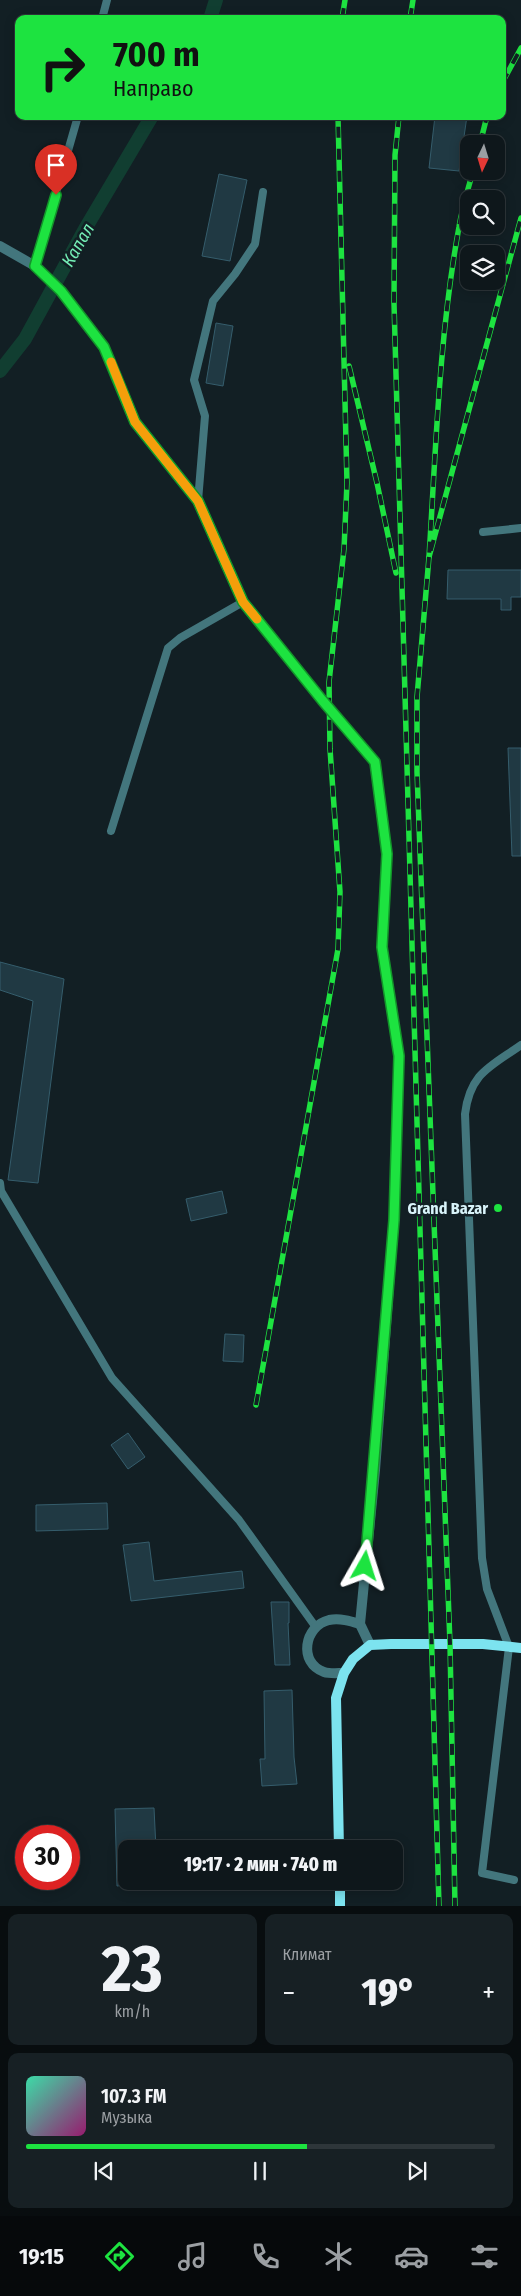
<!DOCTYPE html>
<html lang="ru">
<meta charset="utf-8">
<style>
body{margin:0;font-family:"Fira Sans Condensed",sans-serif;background:#172024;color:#f1f3f6;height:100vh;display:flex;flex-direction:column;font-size:19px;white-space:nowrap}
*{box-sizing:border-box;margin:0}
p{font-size:16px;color:#9b9fa3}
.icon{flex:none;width:28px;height:28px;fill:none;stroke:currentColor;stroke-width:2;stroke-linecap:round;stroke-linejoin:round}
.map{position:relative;height:1906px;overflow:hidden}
.drawer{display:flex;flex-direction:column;gap:8px;padding:8px;background:#080d0f;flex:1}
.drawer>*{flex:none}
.guide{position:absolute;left:15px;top:15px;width:491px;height:105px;border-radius:10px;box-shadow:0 2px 12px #0003,0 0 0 1px #2e363a;background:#1de340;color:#111;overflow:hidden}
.needle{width:32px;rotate:184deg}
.buttons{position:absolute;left:460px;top:135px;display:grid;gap:10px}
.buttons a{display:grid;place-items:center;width:45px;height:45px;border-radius:10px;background:#0e171b;box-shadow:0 2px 12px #0003,0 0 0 1px #2e363a;font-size:25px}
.speed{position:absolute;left:15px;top:1825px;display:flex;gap:10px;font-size:25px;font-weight:700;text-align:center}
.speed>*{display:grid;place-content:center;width:65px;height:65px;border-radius:50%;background:#0e171b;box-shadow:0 2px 12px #0003,0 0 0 1px #2e363a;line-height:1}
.speed .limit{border:8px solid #d22;background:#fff;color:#111}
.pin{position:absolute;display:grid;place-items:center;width:42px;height:42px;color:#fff;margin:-51px -21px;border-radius:50% 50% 50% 0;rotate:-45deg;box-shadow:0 0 5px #0007}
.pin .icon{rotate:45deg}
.me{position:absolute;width:55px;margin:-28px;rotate:6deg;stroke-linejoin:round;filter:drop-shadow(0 0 4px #0008)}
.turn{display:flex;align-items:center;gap:18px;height:105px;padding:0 15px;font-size:22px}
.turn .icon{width:65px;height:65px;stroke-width:2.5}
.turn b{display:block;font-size:35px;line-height:42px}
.big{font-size:38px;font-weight:800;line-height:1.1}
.drawer .card{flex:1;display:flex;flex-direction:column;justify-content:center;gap:8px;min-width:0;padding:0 18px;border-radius:10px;background:#172024}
.drawer .dial{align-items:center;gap:0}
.dial b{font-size:65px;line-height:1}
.song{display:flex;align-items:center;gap:15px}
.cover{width:60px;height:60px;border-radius:8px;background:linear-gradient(135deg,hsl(160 70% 55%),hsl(320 70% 35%))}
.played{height:5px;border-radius:2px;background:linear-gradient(90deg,#1de340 60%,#2e363a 60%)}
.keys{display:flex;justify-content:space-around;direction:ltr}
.heat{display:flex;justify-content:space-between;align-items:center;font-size:28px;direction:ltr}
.drawer .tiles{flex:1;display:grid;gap:8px;grid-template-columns:1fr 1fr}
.card:last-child{grid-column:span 2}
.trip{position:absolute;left:118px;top:1840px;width:285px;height:50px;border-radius:10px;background:#0e171b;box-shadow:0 2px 12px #0003,0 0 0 1px #2e363a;font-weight:800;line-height:50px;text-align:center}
.menu{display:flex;height:80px;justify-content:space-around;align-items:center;background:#06090b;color:#9b9fa3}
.menu .icon{width:35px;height:35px}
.menu .on{color:#1de340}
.menu b{font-size:22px;color:#f1f3f6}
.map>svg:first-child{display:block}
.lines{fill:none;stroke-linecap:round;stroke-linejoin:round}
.canal{stroke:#113e31;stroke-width:14}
.building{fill:#203943;stroke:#355d6c}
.lane{stroke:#43767d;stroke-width:8}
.street{stroke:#43767d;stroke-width:10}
.secondary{stroke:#7ce3ef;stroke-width:10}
.rail-casing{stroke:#1de340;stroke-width:5.5}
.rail{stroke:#121f24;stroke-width:4;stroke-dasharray:11;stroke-linecap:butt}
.route-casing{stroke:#13942a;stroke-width:12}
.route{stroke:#1de340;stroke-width:9}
.slow{stroke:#f59e0b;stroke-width:9}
.poi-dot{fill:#1de340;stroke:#121f24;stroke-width:2}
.labels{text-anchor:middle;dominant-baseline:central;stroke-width:5;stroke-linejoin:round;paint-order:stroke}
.poi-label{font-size:16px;font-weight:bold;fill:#d9f4fa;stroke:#121f24;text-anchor:end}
.water-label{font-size:18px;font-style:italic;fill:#74eeb6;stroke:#121f24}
</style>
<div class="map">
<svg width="521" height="1906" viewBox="0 0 521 1906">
<rect width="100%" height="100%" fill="#121f24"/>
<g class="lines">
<g class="canal">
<polyline points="210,19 216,0"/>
<polyline points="0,371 25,339 85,229 152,116"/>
</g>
</g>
<g class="building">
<polygon points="435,116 467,116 459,171 429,168"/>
<polygon points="219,174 247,180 230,261 202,256"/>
<polygon points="216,323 233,326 223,386 206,383"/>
<polygon points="448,570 521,570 521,597 511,597 511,610 501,610 501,599 447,599"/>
<polygon points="508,748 521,748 521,856 512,856"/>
<polygon points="0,962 64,979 38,1183 8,1180 33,1001 0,990"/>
<polygon points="222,1191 227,1213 191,1221 186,1199"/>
<polygon points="225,1334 244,1335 243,1362 223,1361"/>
<polygon points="128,1433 145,1457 128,1469 111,1445"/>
<polygon points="107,1503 108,1529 36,1531 36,1505"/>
<polygon points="149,1542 154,1581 242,1571 244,1588 131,1601 123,1545"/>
<polygon points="271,1602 289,1602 289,1623 288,1623 290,1665 275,1665"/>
<polygon points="292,1690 294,1757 297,1784 262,1786 260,1759 265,1759 264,1691"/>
<polygon points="154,1808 156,1849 126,1849 126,1885 117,1886 115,1809"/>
</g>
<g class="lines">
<g class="lane">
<polyline points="102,19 107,0"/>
<polyline points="35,266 78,116"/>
<polyline points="198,501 205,416 194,380 213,301 235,274 255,244 263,192"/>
<polyline points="483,532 521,528"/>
<polyline points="111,831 168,648 180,638 243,602"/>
<polyline points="0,1183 1,1191 112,1378 239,1520 315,1626"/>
<path d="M514 1880 482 1873 509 1647 487 1589 482 1558 465 1114C470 1073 490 1067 521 1045"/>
</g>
<g class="street">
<polyline points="0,246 35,266 61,291 104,347 135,422 198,501 243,602 322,700 375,762 387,854 382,947 399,1056 394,1220 375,1470 360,1624 370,1645"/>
<path d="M344 1673C338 1673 330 1674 324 1672 298 1663 304 1626 329 1620 340 1618 350 1621 360 1624"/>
</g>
<g class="secondary">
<polyline points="339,1849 336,1698 344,1673 353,1659 370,1645 391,1644 483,1644 521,1648"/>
<polyline points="340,1881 340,1906"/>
</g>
<g class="rail-casing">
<g id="rail">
<polyline points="342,19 345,0"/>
<polyline points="410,19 413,0"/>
<polyline points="502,83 521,48"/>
<polyline points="399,116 395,155 394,303 439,1906"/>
<polyline points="480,144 487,116"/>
<path d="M473 171C468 190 462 208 459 227 439 336 436 447 429 557L521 218"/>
<polyline points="349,366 377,483 396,573"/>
<polyline points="429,557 417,697 417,772 450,1644 455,1906"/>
<polyline points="256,1405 338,949 340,892 330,749 329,682 344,549 347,483 338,116"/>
</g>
</g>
<use href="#rail" class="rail"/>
</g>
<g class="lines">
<g class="route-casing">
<polyline id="route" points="56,195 35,266 61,291 104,347 135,422 198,501 243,602 322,700 375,762 387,854 382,947 399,1056 394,1220 365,1566"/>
</g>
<use href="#route" class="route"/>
<polyline class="slow" points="111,362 135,422 198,501 243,602 257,619"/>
</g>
<circle class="poi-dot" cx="498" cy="1208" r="5"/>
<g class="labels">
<g class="poi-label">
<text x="488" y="1208">Grand Bazar</text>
</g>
<g class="water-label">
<text transform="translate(78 245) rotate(-60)">Капал</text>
</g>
</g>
</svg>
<div class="buttons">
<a><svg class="needle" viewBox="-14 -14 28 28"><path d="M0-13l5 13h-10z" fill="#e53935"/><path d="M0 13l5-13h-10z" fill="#9b9fa3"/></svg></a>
<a><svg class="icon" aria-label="search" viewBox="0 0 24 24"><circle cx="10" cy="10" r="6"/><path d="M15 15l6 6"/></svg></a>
<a><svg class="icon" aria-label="layers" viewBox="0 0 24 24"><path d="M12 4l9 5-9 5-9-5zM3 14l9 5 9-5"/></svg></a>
</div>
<div class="speed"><div class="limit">30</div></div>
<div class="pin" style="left:56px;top:195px;background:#d93025"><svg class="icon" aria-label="arrive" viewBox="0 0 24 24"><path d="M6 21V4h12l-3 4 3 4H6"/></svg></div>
<svg class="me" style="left:365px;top:1566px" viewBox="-20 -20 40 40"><path d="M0-17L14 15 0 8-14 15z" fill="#1de340" stroke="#fff" stroke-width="4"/></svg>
<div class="trip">19:17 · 2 мин · 740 m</div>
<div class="guide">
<div class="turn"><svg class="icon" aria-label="right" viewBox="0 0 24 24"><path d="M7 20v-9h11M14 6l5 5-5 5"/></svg><div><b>700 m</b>Направо</div></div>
</div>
</div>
<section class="drawer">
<div class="tiles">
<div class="card dial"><b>23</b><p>km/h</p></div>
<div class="card"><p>Климат</p>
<div class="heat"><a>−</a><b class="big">19°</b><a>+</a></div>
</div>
<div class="card">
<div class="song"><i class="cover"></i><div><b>107.3 FM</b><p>Музыка</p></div></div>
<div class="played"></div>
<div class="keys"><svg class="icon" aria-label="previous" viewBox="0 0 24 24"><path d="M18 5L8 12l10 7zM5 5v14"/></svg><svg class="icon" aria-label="pause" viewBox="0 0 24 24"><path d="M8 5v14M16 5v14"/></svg><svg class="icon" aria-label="next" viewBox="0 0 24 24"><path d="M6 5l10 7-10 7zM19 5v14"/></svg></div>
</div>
</div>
</section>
<nav class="menu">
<b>19:15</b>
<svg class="icon on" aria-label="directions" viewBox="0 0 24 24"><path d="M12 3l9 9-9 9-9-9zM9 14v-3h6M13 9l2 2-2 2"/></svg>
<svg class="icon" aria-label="music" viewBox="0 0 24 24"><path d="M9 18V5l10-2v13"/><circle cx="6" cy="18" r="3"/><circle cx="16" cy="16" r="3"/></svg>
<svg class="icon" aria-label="phone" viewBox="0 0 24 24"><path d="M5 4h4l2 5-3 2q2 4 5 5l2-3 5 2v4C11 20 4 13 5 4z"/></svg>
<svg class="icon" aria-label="climate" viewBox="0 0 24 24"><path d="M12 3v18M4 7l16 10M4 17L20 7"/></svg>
<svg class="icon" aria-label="car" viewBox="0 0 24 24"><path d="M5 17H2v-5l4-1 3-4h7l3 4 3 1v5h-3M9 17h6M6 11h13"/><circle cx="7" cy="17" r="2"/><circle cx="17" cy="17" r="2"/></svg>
<svg class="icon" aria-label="filters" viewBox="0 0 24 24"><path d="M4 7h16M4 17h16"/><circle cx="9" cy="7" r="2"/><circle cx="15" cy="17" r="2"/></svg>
</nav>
